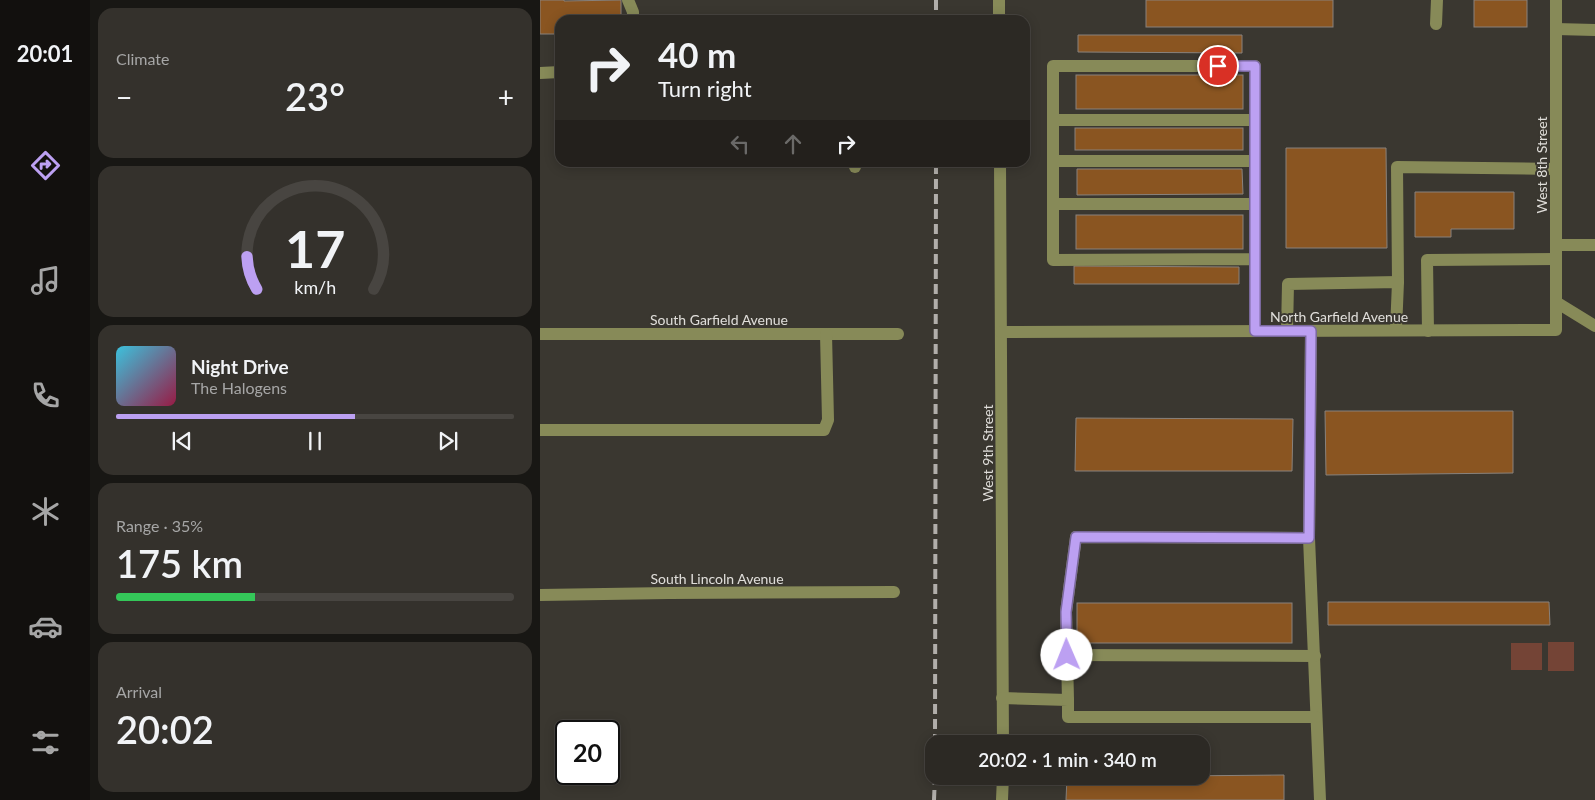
<!DOCTYPE html>
<meta charset="utf-8">
<style>
body{margin:0;font-family:Lato,sans-serif;background:#34312c;color:#f1f3f6;height:100vh;display:flex;flex-direction:column;font-size:19px;white-space:nowrap}
*{box-sizing:border-box;margin:0}
p{font-size:16px;color:#a6a6a6}
.icon{flex:none;width:28px;height:28px;fill:none;stroke:currentColor;stroke-width:2;stroke-linecap:round;stroke-linejoin:round}
.map{position:relative;flex:1;overflow:hidden}
.details{display:flex;flex-direction:column;gap:8px;padding:8px;background:#181714;width:450px}
.details>*{flex:none}
.hud{position:absolute;left:15px;top:15px;width:475px;height:152px;border-radius:15px;box-shadow:0 2px 12px #0003,0 0 0 1px #484541;background:#2c2924;color:#f1f3f6;overflow:hidden}
.speed{position:absolute;left:15px;top:720px;display:flex;gap:10px;font-size:25px;font-weight:700;text-align:center}
.speed>*{display:grid;place-content:center;width:65px;height:65px;border-radius:50%;background:#2c2924;box-shadow:0 2px 12px #0003,0 0 0 1px #484541;line-height:1}
.speed .limit{border:2px solid #111;border-radius:8px;background:#fff;color:#111}
.pin{position:absolute;display:grid;place-items:center;width:42px;height:42px;color:#fff;margin:-21px;border:2px solid #fff;border-radius:50%;box-shadow:0 1px 5px #0007}
.me{position:absolute;width:55px;margin:-28px;rotate:359deg;stroke-linejoin:round;filter:drop-shadow(0 0 4px #0008)}
.turn{display:flex;align-items:center;gap:18px;height:105px;padding:0 20px;font-size:22px}
.turn .icon{width:65px;height:65px;stroke-width:2.5}
.turn b{display:block;font-size:35px;line-height:42px}
.lanes{display:flex;align-items:center;height:48px;padding:0 20px;background:#0003;justify-content:center;gap:25px;direction:ltr}
.lanes .off{opacity:.35}
.big{font-size:38px;font-weight:600;line-height:1.1}
.details .card{flex:1;display:flex;flex-direction:column;justify-content:center;gap:8px;min-width:0;padding:0 18px;border-radius:15px;background:#34312c}
.details .dial{align-items:center;gap:0}
.dial svg{height:130px;overflow:visible;fill:none;stroke:#484541;stroke-width:7;stroke-linecap:round;text-anchor:middle}
.dial text{fill:#f1f3f6;stroke:none}
.song{display:flex;align-items:center;gap:15px}
.cover{width:60px;height:60px;border-radius:8px;background:linear-gradient(135deg,hsl(190 70% 55%),hsl(340 70% 35%))}
.played{height:5px;border-radius:2px;background:linear-gradient(90deg,#bca0f2 60%,#484541 60%)}
.keys{display:flex;justify-content:space-around;direction:ltr}
.heat{display:flex;justify-content:space-between;align-items:center;font-size:28px;direction:ltr}
.charge{height:8px;border-radius:4px;background:linear-gradient(90deg,#34c759 35%,#484541 0)}
.trip{position:absolute;left:385px;top:735px;width:285px;height:50px;border-radius:15px;background:#2c2924;box-shadow:0 2px 12px #0003,0 0 0 1px #484541;font-weight:600;line-height:50px;text-align:center}
main{display:flex;flex:1;min-height:0}
.tabs{display:flex;flex-direction:column;width:90px;justify-content:space-around;align-items:center;background:#12100e;color:#a6a6a6}
.tabs .icon{width:35px;height:35px}
.tabs .current{color:#bca0f2}
.tabs b{font-size:22px;color:#f1f3f6}
.map>svg:first-child{display:block}
.green{fill:#744436}
.building{fill:#8a5521;stroke:#89827c}
.lines{fill:none;stroke-linecap:round;stroke-linejoin:round}
.minor{stroke:#878a58;stroke-width:12}
.rail{stroke:#b1aeaa;stroke-width:4;stroke-dasharray:10 5;stroke-linecap:butt}
.route-casing{stroke:#7a689d;stroke-width:12}
.route{stroke:#bca0f2;stroke-width:9}
.labels{text-anchor:middle;dominant-baseline:central;stroke-width:4;stroke-linejoin:round;paint-order:stroke}
.street-label{font-size:14px;fill:#e0deda;stroke:#3a3730}
</style>
<main>
<nav class="tabs">
<b>20:01</b>
<svg class="icon current" aria-label="directions" viewBox="0 0 24 24"><path d="M12 3l9 9-9 9-9-9zM9 14v-3h6M13 9l2 2-2 2"/></svg>
<svg class="icon" aria-label="music" viewBox="0 0 24 24"><path d="M9 18V5l10-2v13"/><circle cx="6" cy="18" r="3"/><circle cx="16" cy="16" r="3"/></svg>
<svg class="icon" aria-label="phone" viewBox="0 0 24 24"><path d="M5 4h4l2 5-3 2q2 4 5 5l2-3 5 2v4C11 20 4 13 5 4z"/></svg>
<svg class="icon" aria-label="climate" viewBox="0 0 24 24"><path d="M12 3v18M4 7l16 10M4 17L20 7"/></svg>
<svg class="icon" aria-label="car" viewBox="0 0 24 24"><path d="M5 17H2v-5l4-1 3-4h7l3 4 3 1v5h-3M9 17h6M6 11h13"/><circle cx="7" cy="17" r="2"/><circle cx="17" cy="17" r="2"/></svg>
<svg class="icon" aria-label="filters" viewBox="0 0 24 24"><path d="M4 7h16M4 17h16"/><circle cx="9" cy="7" r="2"/><circle cx="15" cy="17" r="2"/></svg>
</nav>
<section class="details">
<div class="card"><p>Climate</p>
<div class="heat"><a>−</a><b class="big">23°</b><a>+</a></div>
</div>
<div class="card dial"><svg viewBox="0 0 100 80">
<path d="M14 69A42 42 0 1 1 86 69"/>
<path d="M14 69A42 42 0 0 1 8 49" stroke="#bca0f2"/>
<text x="50" y="56" font-size="32" font-weight="700">17</text>
<text x="50" y="72" font-size="11">km/h</text>
</svg></div>
<div class="card">
<div class="song"><i class="cover"></i><div><b>Night Drive</b><p>The Halogens</p></div></div>
<div class="played"></div>
<div class="keys"><svg class="icon" aria-label="previous" viewBox="0 0 24 24"><path d="M18 5L8 12l10 7zM5 5v14"/></svg><svg class="icon" aria-label="pause" viewBox="0 0 24 24"><path d="M8 5v14M16 5v14"/></svg><svg class="icon" aria-label="next" viewBox="0 0 24 24"><path d="M6 5l10 7-10 7zM19 5v14"/></svg></div>
</div>
<div class="card"><p>Range · 35%</p><b class="big">175 km</b><div class="charge"></div></div>
<div class="card"><p>Arrival</p><b class="big">20:02</b></div>
</section>
<div class="map">
<svg width="1055" height="800" viewBox="0 0 1055 800">
<rect width="100%" height="100%" fill="#3a3730"/>
<g class="green">
<rect x="1008" y="642" width="26" height="29"/>
<rect x="971" y="643" width="31" height="27"/>
</g>
<g class="building">
<polygon points="0,0 24,0 24,1 81,0 81,20 20,20 20,34 0,34"/>
<rect x="606" y="0" width="187" height="27"/>
<rect x="934" y="0" width="53" height="27"/>
<polygon points="538,35 702,35 702,53 538,52"/>
<rect x="536" y="75" width="167" height="34"/>
<rect x="535" y="128" width="168" height="22"/>
<polygon points="746,148 846,148 847,248 746,248"/>
<polygon points="537,169 702,169 703,194 537,195"/>
<polygon points="875,192 974,192 974,229 911,229 911,237 875,237"/>
<rect x="536" y="215" width="167" height="34"/>
<polygon points="534,266 699,267 699,284 534,284"/>
<polygon points="785,411 973,411 973,473 786,475"/>
<polygon points="536,418 753,419 752,471 535,471"/>
<polygon points="788,602 1009,602 1010,625 788,625"/>
<rect x="537" y="603" width="215" height="40"/>
<polygon points="744,775 744,800 526,800 527,777"/>
</g>
<g class="lines">
<g class="minor">
<polyline points="88,0 93,12 93,20"/>
<polyline points="459,0 459,20"/>
<polyline points="896,24 897,0"/>
<polyline points="1016,29 1055,30"/>
<polyline points="0,73 20,72"/>
<polyline points="513,120 715,120"/>
<polyline points="513,161 715,161"/>
<polyline points="315,162 315,167"/>
<polyline points="460,162 463,744"/>
<polyline points="513,204 715,204"/>
<polyline points="1016,245 1055,245"/>
<polyline points="858,282 857,167 1016,169"/>
<polyline points="1016,302 1055,326"/>
<polyline points="715,331 715,66 513,66 513,260 715,259"/>
<polyline points="747,331 748,284 858,282 856,330"/>
<polyline points="771,331 769,538 780,800"/>
<polyline points="888,331 887,260 1016,259"/>
<polyline points="461,332 1016,330 1016,0"/>
<polyline points="0,334 358,334"/>
<polyline points="0,430 284,430 288,420 286,334"/>
<polyline points="0,595 129,593 354,592"/>
<polyline points="527,655 775,656"/>
<polyline points="462,698 528,700 528,717 776,717"/>
<polyline points="528,700 526,612 536,537 769,538"/>
<polyline points="462,800 463,776"/>
</g>
<g class="rail">
<polyline points="396,0 396,20"/>
<polyline points="395,744 396,162"/>
<polyline points="394,800 395,776"/>
</g>
</g>
<g class="lines">
<g class="route-casing">
<polyline id="route" points="527,655 526,612 536,537 769,538 771,331 715,331 715,66 678,66"/>
</g>
<use href="#route" class="route"/>
</g>
<g class="labels">
<g class="street-label">
<text transform="translate(1001 165) rotate(-90)">West 8th Street</text>
<text x="799" y="316">North Garfield Avenue</text>
<text x="179" y="319">South Garfield Avenue</text>
<text transform="translate(447 453) rotate(-90)">West 9th Street</text>
<text x="177" y="578">South Lincoln Avenue</text>
</g>
</g>
</svg>
<div class="speed"><div class="limit">20</div></div>
<div class="pin" style="left:678px;top:66px;background:#d93025"><svg class="icon" aria-label="arrive" viewBox="0 0 24 24"><path d="M6 21V4h12l-3 4 3 4H6"/></svg></div>
<svg class="me" style="left:527px;top:655px" viewBox="-20 -20 40 40"><circle r="19" fill="#fff"/><path d="M0-13L10 11 0 6-10 11z" fill="#bca0f2"/></svg>
<div class="trip">20:02 · 1 min · 340 m</div>
<div class="hud">
<div class="turn"><svg class="icon" aria-label="right" viewBox="0 0 24 24"><path d="M7 20v-9h11M14 6l5 5-5 5"/></svg><div><b>40 m</b>Turn right</div></div>
<div class="lanes"><svg class="icon off" aria-label="left" viewBox="0 0 24 24"><path d="M17 20v-9H6M10 6l-5 5 5 5"/></svg><svg class="icon off" aria-label="ahead" viewBox="0 0 24 24"><path d="M12 20V5M6 11l6-6 6 6"/></svg><svg class="icon" aria-label="right" viewBox="0 0 24 24"><path d="M7 20v-9h11M14 6l5 5-5 5"/></svg></div>
</div>
</div>
</main>
